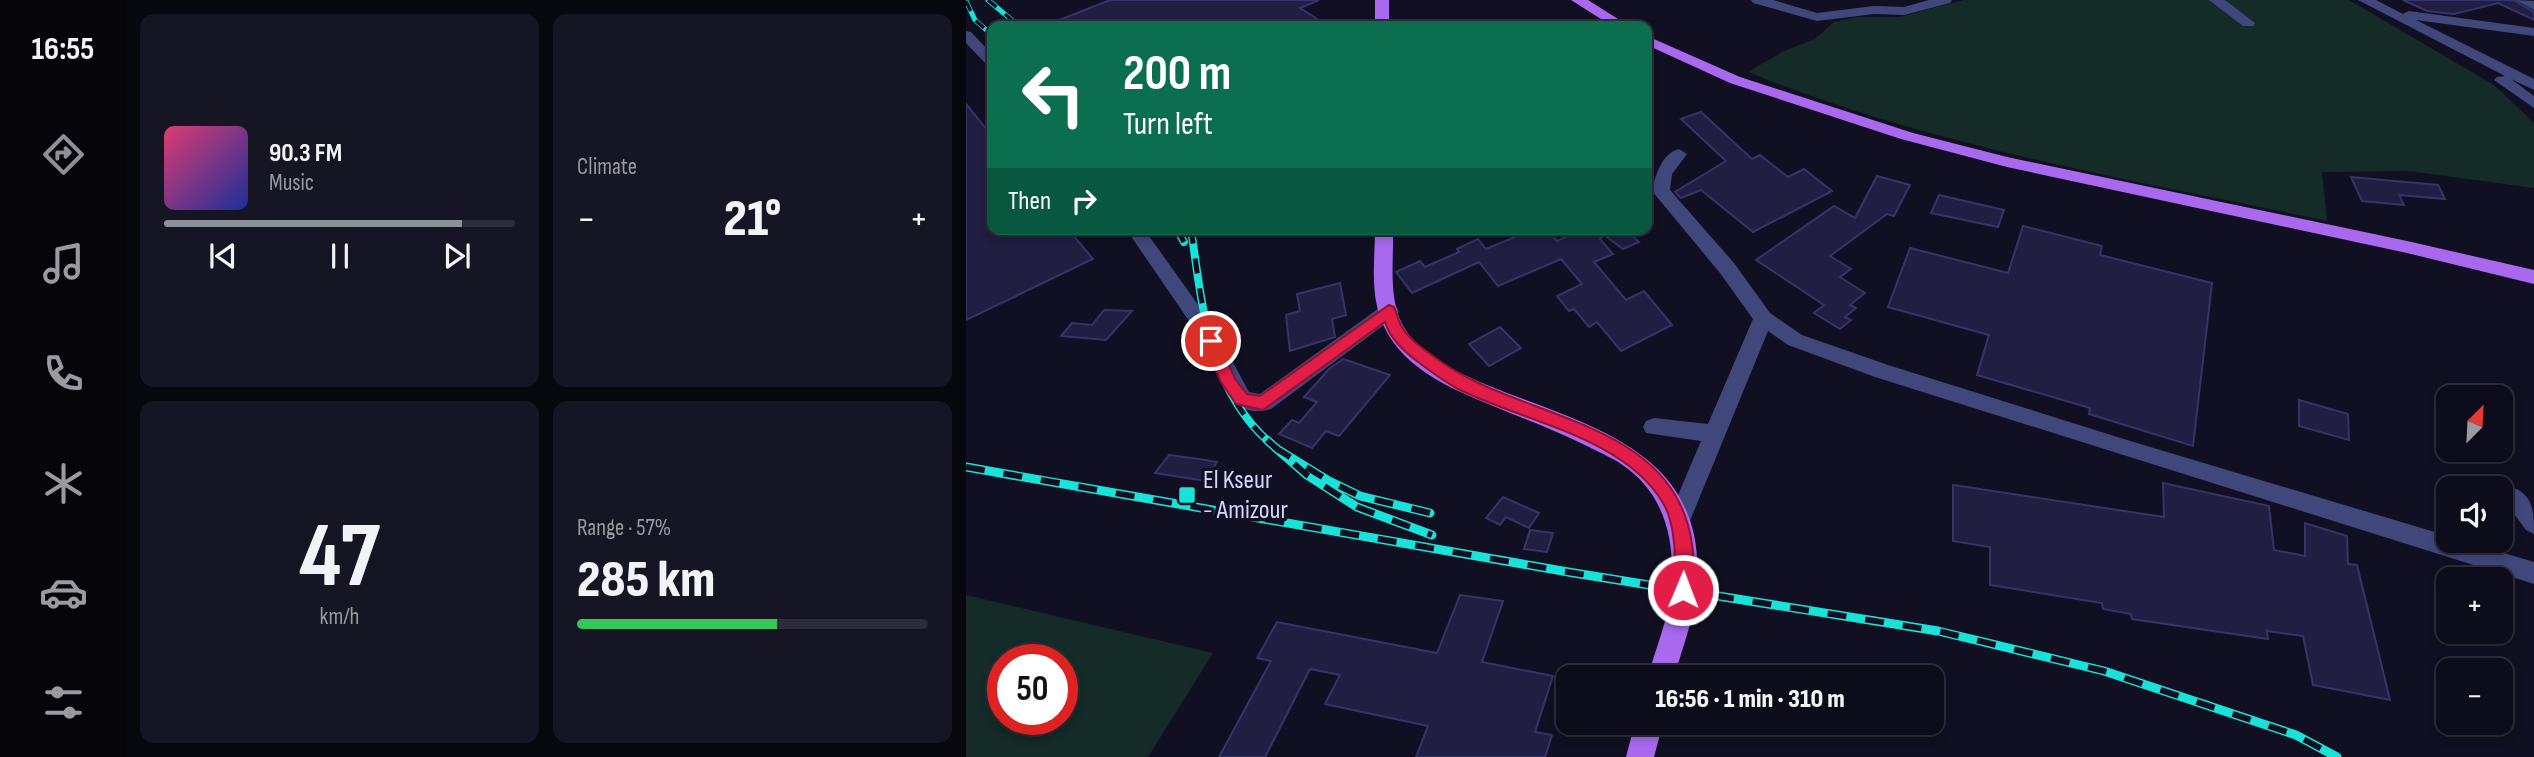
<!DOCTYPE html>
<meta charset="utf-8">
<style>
body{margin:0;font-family:"Sofia Sans Condensed",sans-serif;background:#161523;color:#f1f3f6;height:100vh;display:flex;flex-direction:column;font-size:26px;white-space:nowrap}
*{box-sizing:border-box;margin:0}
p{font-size:23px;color:#9a9ba2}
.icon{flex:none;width:38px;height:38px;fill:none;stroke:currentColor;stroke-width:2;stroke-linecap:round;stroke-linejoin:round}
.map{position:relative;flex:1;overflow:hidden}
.details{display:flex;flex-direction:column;gap:14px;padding:14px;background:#07070e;width:840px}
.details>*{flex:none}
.hud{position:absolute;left:21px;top:21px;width:665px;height:214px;border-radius:14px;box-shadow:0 4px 10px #0003,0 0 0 2px #2d2c39;background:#0b6e4f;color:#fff;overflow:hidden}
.needle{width:46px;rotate:24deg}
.fabs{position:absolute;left:1470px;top:385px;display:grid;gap:14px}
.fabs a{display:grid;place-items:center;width:77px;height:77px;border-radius:14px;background:#0d0c1a;box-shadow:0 4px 10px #0003,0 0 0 2px #2d2c39;font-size:35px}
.speed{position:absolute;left:21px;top:644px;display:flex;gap:14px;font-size:35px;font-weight:700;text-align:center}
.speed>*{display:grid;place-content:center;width:91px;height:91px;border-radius:50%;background:#0d0c1a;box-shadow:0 4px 10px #0003,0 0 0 2px #2d2c39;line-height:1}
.speed .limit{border:10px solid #d22;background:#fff;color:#111}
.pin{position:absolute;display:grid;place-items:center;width:60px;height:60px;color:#fff;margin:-30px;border:4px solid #fff;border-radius:50%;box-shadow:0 2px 7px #0007}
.me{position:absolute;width:77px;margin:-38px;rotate:1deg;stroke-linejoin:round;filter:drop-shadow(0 0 5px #0008)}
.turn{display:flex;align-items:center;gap:24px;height:147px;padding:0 21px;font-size:32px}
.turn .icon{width:91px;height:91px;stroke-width:2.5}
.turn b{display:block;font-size:49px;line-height:60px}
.then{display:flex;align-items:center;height:66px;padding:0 21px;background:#0003;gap:14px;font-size:26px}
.big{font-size:52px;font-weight:800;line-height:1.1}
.details .card{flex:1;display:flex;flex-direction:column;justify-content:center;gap:10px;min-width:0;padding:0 24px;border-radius:14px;background:#161523}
.details .dial{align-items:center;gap:0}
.dial b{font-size:91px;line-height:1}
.song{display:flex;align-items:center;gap:21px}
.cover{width:84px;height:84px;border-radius:10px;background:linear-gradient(135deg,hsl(340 70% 55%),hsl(230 70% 35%))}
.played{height:7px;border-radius:4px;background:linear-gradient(90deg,#8c9099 85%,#2d2c39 85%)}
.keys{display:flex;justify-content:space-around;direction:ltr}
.heat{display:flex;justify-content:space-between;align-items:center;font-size:38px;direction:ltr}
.charge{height:10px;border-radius:5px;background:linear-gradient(90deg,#34c759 57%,#2d2c39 0)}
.details .tiles{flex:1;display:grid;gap:14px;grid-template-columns:repeat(2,1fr)}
.trip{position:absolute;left:590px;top:665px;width:388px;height:70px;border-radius:14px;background:#0d0c1a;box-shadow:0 4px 10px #0003,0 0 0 2px #2d2c39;font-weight:800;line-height:70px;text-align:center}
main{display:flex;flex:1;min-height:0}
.menu{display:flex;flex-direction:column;width:126px;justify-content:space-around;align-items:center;background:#05050a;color:#9a9ba2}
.menu .icon{width:49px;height:49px}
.menu .selected{color:#8c9099}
.menu b{font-size:32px;color:#f1f3f6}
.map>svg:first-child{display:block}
.green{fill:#142b27;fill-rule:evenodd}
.building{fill:#201e41;stroke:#36336a;stroke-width:2}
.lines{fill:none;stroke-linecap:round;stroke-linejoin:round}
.minor{fill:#40477b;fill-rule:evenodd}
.major{fill:#a869ee;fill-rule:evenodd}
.rail-far2-casing{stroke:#19e3d8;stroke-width:5}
.rail-far1-casing{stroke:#19e3d8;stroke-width:8}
.rail-casing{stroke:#19e3d8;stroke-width:9}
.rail-far2{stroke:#111022;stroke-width:3.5;stroke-dasharray:11;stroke-linecap:butt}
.rail-far1{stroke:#111022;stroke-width:5;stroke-dasharray:15;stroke-linecap:butt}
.rail{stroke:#111022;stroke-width:6;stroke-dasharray:19;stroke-linecap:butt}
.route{fill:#e11d48;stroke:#92132f;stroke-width:2}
.poi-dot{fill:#19e3d8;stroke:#111022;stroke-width:2.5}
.labels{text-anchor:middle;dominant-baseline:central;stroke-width:7;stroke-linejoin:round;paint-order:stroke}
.poi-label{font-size:26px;fill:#d5d7fa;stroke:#111022;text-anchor:start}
</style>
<main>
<nav class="menu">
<b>16:55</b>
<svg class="icon selected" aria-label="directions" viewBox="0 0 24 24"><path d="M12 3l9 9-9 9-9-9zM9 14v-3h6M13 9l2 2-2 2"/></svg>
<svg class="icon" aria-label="music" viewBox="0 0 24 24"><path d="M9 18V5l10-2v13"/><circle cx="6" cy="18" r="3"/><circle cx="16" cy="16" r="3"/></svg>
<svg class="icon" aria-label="phone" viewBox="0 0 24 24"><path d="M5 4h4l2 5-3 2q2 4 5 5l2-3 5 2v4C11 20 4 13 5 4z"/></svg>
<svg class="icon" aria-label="climate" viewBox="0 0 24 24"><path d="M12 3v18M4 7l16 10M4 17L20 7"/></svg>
<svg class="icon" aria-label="car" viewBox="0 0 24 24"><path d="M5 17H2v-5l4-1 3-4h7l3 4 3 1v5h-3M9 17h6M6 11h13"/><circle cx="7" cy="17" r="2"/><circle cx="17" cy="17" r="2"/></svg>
<svg class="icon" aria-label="filters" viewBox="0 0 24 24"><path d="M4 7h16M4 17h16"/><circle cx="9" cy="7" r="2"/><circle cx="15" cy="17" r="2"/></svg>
</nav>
<section class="details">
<div class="tiles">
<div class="card">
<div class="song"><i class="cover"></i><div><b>90.3 FM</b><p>Music</p></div></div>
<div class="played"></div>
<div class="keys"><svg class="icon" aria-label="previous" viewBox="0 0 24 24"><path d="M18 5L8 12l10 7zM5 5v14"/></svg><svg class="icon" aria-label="pause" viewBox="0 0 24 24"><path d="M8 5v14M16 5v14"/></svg><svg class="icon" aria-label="next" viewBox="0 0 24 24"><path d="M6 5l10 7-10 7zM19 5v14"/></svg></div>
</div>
<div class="card"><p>Climate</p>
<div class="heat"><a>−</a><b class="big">21°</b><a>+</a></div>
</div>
<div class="card dial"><b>47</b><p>km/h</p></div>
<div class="card"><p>Range · 57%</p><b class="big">285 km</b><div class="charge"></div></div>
</div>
</section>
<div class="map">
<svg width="1568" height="757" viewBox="0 0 1568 757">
<rect width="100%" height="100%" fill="#111022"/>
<g class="green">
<path d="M998 0H1383L1528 85 1568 123V188L1443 171 1356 172 1361 221C1167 180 966 147 782 72L818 51 849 39 868 22 891 17H933Z"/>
<path d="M0 595 247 653 182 757H0ZM37 660H96V719H37Z"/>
</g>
<g class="building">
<polygon points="144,0 353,0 334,8 362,26 78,26"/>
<polygon points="1437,0 1547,0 1568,12 1568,20 1532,3 1488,14 1461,11"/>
<polygon points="0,104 26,136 26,229 102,229 127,259 0,320"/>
<polygon points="735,112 786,159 794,155 822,177 838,169 866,191 787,232 735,190 715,198 709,192 760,161 715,119"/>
<polygon points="911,176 944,185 928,216 921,214 864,256 885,269 874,277 899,293 884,305 890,308 879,317 885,320 874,329 848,313 858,305 790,260 868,206 889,218"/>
<polygon points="1385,177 1472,185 1479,199 1433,195 1438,205 1396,201"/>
<polygon points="973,195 1038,210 1032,227 965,213"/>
<polygon points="1057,226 1136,246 1134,255 1246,283 1227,446 1123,414 1124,408 1011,375 1023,335 922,307 944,248 1042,273"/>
<polygon points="568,229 581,229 591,241 617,229 659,229 673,242 657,249 638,235 634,239 647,254 628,262 660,300 678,291 706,325 655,351 631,322 623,327 608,309 603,311 591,296 616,284 595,259 532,286 513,262 446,293 430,272 454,261 459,267 493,252 491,249 512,239 520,249"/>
<polygon points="374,283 380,315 366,319 369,337 324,351 320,315 334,311 331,294"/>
<polygon points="138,310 166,311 140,340 95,336 106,323 126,325"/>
<polygon points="534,327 555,348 523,366 503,344"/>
<polygon points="377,359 424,375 373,436 360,431 346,448 313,434 326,420 333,423 351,402 338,397 363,369"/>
<polygon points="1333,400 1382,414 1383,440 1333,426"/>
<polygon points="203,455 233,459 251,462 239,481 189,473"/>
<polygon points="1197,483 1303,506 1308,550 1339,556 1339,523 1381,536 1382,564 1391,565 1424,700 1347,685 1337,636 1301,631 1302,639 1166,619 1165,614 1137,609 1136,603 1024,585 1024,547 987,541 987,485 1198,517"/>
<polygon points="537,497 573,513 563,528 540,517 534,525 520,518"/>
<polygon points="564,530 587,533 581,552 558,549"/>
<polygon points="494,595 537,601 516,662 587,676 569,732 586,735 579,757 450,757 462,726 359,704 374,675 344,669 299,757 253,757 305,661 291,658 311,622 471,653"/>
</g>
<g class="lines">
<g class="minor">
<polygon points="785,0 807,0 851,13 908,6 938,7 963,0 986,0 984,3 938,15 908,14 851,21 787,3"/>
<polygon points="1243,0 1259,0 1289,23 1287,26 1277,26"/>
<polygon points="1392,0 1410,0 1437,14 1443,11 1568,28 1568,36 1450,20 1568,79 1568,90 1545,79 1568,96 1568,108 1528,80 1531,77 1539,76"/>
<polygon points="1549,0 1568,1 1568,10"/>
<polygon points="587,19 602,26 566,26 568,23"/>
<polygon points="0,31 5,32 26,54 26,66 21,65 0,43"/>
<path d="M713 149 721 154 706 174 704 190 768 263 804 313 836 335 922 365 1161 440 1482 536V541H1498L1568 562V584L909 377 822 345 802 331 721 528 713 531 705 528 701 521 735 441 680 433 677 427 680 421 688 418 742 424 787 319 754 273 686 191C689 176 696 153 713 149Z"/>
<path d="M160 229H178L248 327 283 392 294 394 416 306H430L433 311 430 316 305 409C290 414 271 410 263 398L234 337Z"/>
<path d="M1548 488C1568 496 1568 514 1568 534L1560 530 1536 498 1540 491Z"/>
</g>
<g class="major">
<rect x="409" y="0" width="14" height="26"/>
<polygon points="605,0 622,0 663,26 646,26"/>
<polygon points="681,36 774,77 947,133 1041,157 1441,241 1568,270 1568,284 1441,253 1041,167 935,139 764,83 681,45"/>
<path d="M409 229H427C428 259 422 296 436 324 452 354 490 372 521 385 627 428 746 451 730 595 726 623 716 650 708 677H682C689 650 701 623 704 595 711 545 700 493 655 464 647 458 636 454 627 449 583 426 535 411 490 390 459 375 427 353 415 319 404 291 409 258 409 229Z"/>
<polygon points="669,723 697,723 688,757 660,757"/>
</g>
<g class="rail-far2-casing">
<g id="rail-far2">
<polyline points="22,0 53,26"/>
<polyline points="0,1 9,20 26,35"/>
</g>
</g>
<g class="rail-far1-casing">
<g id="rail-far1">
<polyline points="211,229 218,242"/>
<path d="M225 229C236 304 242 388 303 442"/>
</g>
</g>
<g class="rail-casing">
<g id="rail">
<polyline points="301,440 311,449"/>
<polyline points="0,467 608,573 972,631 1138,671 1330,735 1371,757"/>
<polyline points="464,513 394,496 363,481 311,449 341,475 391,507 466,535"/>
</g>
</g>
<use href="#rail-far2" class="rail-far2"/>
<use href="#rail-far1" class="rail-far1"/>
<use href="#rail" class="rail"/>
</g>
<path class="route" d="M423 305 428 307C431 313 432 321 436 327 443 339 456 348 467 356 550 421 708 416 726 544 728 559 730 582 724 596L717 599 710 596C705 585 708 572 709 560 709 542 706 518 697 503 658 437 556 421 492 389 477 381 464 371 452 362 438 351 424 339 419 322L297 410 270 404 255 382 237 341 245 335 251 337 269 379 281 394 294 396Z"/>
<rect class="poi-dot" x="212" y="486" width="18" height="18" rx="3.5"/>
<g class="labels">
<g class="poi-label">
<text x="237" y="480">El Kseur<tspan x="237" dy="30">- Amizour</tspan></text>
</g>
</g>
</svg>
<div class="fabs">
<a><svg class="needle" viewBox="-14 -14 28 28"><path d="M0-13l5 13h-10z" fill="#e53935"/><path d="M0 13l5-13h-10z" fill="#9a9ba2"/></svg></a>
<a><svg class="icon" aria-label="sound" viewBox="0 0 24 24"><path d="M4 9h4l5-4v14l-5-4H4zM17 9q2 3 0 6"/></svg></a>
<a>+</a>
<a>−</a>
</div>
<div class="speed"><div class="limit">50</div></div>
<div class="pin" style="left:245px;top:341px;background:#d93025"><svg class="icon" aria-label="arrive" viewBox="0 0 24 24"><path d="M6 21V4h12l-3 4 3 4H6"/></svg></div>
<svg class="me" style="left:717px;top:590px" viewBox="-20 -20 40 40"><circle r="17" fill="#e11d48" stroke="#fff" stroke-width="3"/><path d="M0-11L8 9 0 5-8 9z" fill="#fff"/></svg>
<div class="trip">16:56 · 1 min · 310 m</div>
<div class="hud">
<div class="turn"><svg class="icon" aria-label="left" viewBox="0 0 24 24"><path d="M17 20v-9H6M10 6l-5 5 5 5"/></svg><div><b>200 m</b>Turn left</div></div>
<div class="then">Then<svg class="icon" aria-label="right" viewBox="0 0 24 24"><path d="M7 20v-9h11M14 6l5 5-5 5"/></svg></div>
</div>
</div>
</main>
